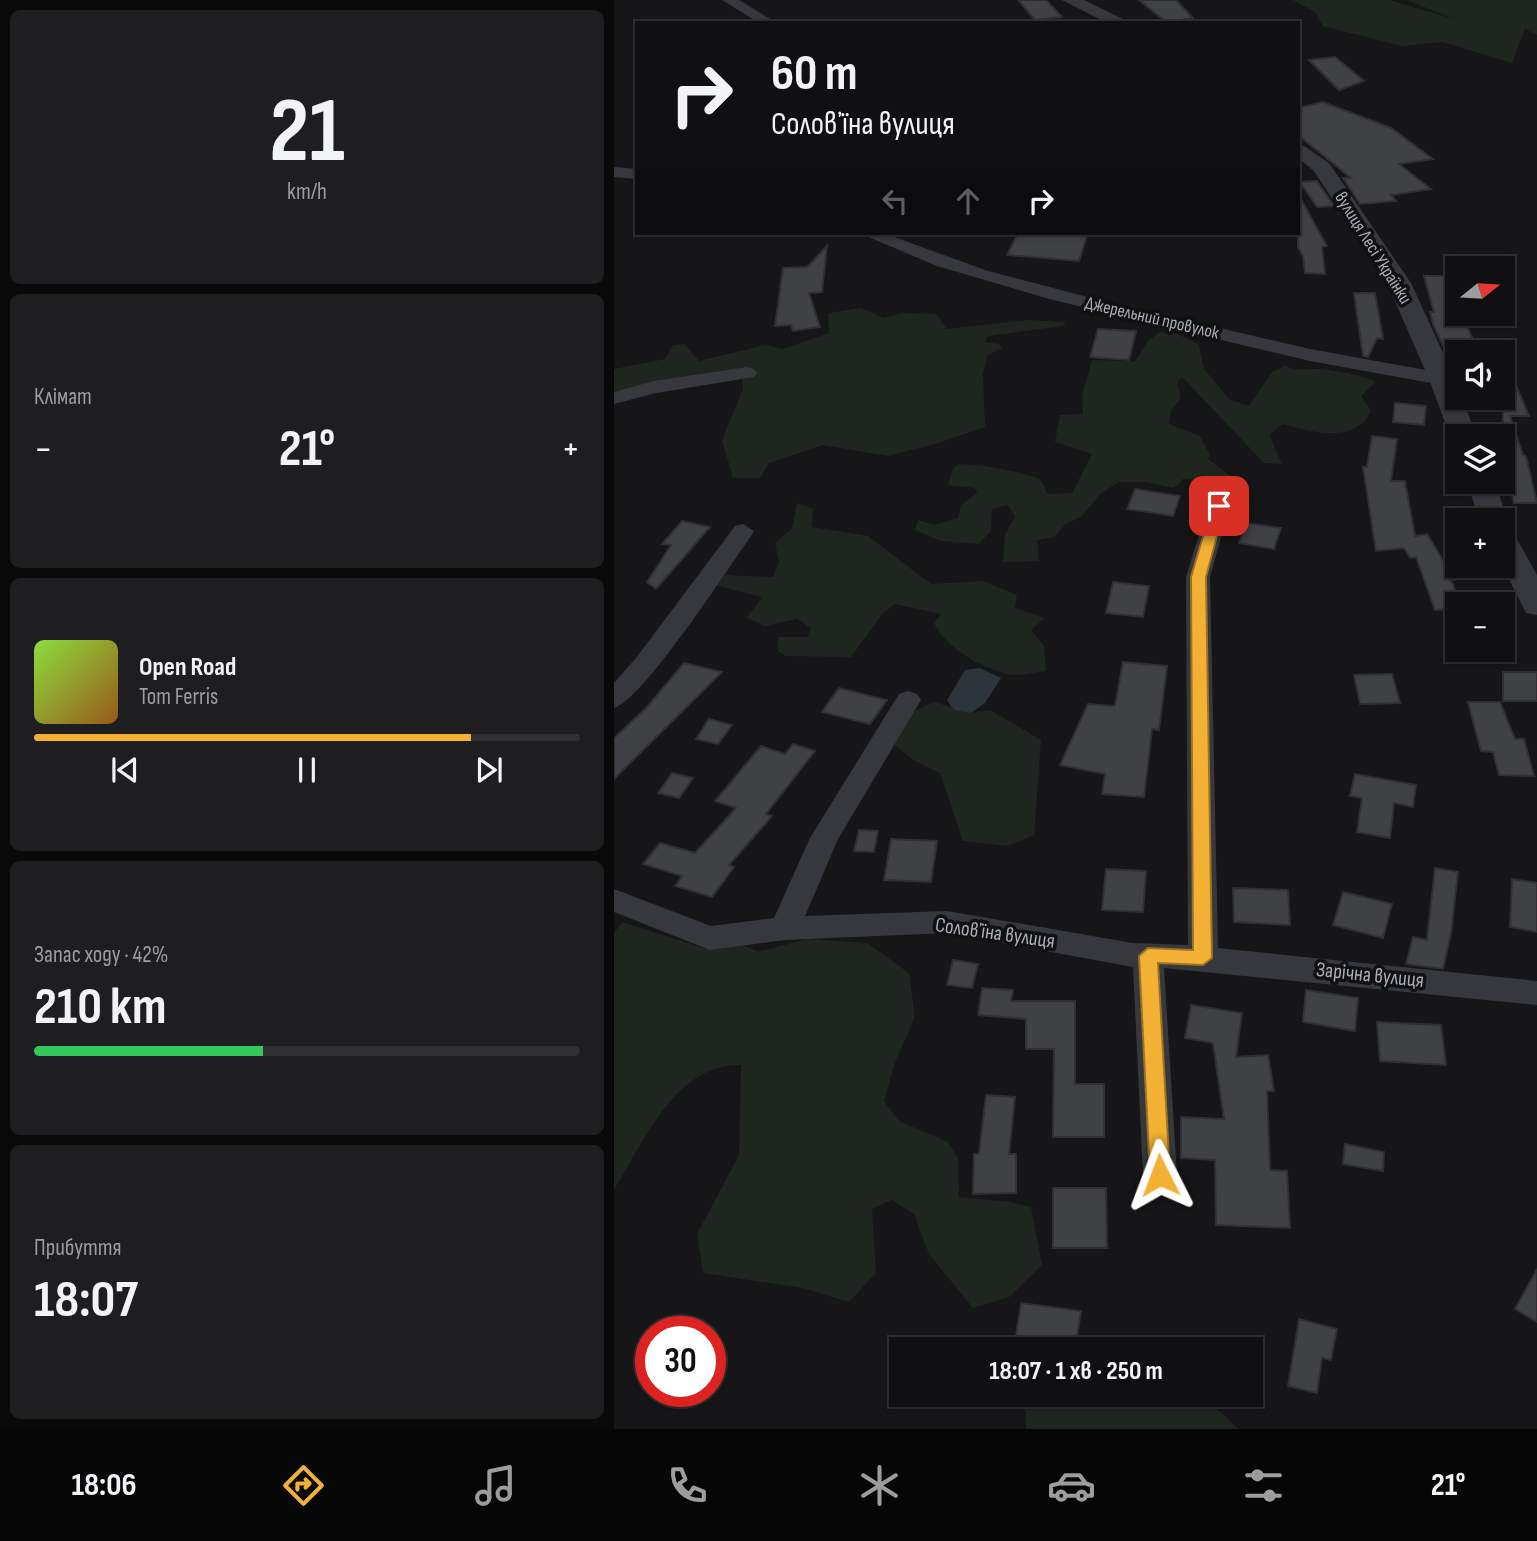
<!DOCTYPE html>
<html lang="uk">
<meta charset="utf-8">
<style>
body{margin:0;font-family:"Sofia Sans Condensed",sans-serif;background:#1e1e20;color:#f1f3f6;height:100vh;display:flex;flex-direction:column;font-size:26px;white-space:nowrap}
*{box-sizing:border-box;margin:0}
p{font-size:23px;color:#9c9d9f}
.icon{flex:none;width:38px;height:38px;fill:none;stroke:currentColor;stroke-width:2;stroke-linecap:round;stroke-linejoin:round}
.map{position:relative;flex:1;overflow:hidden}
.details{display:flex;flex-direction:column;gap:10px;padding:10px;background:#09090a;width:614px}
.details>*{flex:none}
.top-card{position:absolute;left:21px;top:21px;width:665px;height:214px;border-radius:0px;box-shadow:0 2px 5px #0004,0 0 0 2px #303032;background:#101012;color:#f1f3f6;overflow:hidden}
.needle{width:46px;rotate:72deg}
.buttons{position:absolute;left:831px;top:256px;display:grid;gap:14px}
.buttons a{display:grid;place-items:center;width:70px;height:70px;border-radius:0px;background:#101012;box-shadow:0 2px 5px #0004,0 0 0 2px #303032;font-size:35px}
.speed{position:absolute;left:21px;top:1316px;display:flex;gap:14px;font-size:35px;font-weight:700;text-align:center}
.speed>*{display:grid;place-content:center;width:91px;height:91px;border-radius:50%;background:#101012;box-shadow:0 2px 5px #0004,0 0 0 2px #303032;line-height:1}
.speed .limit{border:10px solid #d22;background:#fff;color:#111}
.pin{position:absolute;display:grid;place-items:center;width:60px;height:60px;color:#fff;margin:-30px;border-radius:14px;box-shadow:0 4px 10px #0006}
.me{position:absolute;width:77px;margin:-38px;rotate:357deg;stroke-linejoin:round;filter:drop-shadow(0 0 5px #0008)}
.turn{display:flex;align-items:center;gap:24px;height:147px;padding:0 21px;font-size:32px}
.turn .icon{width:91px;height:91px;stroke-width:2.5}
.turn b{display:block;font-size:49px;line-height:60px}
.lanes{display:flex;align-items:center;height:66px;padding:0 21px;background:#0003;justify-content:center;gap:35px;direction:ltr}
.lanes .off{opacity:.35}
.big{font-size:52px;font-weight:700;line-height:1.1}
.details .card{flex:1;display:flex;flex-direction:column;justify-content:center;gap:10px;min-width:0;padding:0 24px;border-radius:10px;background:#1e1e20}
.details .dial{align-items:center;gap:0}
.dial b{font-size:91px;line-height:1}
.song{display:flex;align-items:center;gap:21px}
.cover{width:84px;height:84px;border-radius:10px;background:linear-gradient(135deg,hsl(90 70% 55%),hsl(30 70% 35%))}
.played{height:7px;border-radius:4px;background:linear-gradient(90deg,#f2b134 80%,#303032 80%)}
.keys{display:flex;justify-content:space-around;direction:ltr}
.heat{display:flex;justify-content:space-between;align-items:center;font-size:38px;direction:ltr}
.charge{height:10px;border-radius:5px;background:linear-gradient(90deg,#34c759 42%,#303032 0)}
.trip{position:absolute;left:275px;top:1337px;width:374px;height:70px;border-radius:0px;background:#101012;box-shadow:0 2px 5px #0004,0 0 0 2px #303032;font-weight:700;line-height:70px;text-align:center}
.menu{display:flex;height:112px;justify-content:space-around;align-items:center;background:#060607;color:#9c9d9f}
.menu .icon{width:49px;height:49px}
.menu .current{color:#f2b134}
.menu b{font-size:32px;color:#f1f3f6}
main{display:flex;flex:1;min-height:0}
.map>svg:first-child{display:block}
.green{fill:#1e261f}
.water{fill:#2c353c}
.building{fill:#404145;stroke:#303034;stroke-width:2}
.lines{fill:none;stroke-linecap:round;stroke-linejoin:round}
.minor{fill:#37383d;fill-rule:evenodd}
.tertiary{fill:#37383d;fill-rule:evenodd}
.route{fill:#f2b134;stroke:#9d7322;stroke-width:2}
.labels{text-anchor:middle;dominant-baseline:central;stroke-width:7;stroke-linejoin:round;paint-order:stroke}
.far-street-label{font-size:18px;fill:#a8adb8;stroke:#111113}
.street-label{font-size:21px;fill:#a8adb8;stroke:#111113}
</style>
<main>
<section class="details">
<div class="card dial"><b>21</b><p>km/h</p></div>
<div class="card"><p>Клімат</p>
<div class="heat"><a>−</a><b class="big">21°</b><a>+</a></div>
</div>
<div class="card">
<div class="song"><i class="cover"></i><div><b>Open Road</b><p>Tom Ferris</p></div></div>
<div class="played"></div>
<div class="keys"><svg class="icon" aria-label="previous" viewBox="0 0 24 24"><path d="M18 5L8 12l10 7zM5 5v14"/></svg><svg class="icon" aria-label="pause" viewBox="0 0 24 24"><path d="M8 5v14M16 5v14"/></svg><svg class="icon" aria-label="next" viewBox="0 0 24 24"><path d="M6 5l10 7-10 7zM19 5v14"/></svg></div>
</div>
<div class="card"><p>Запас ходу · 42%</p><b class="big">210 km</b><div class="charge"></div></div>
<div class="card"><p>Прибуття</p><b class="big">18:07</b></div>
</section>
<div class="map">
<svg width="923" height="1429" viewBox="0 0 923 1429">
<rect width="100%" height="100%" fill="#161618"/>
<g class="green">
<polygon points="679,0 775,0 840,19 793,0 923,0 923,35 911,29 898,63 829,42 788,46 709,26 701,12"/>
<polygon points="247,308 269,318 289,313 322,314 333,329 414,320 452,322 448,326 374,336 371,342 385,344 388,348 374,355 369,373 371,427 321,444 274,456 209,445 155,463 146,478 119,478 108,440 129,389 128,375 0,395 0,369 51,359 59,345 71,344 85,361 151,345 169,349 215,333 214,313"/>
<path d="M546 332 564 334 585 345 590 369 615 399 635 406 658 372 671 366C684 371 692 369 705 369 726 371 743 374 762 382L747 396 757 410C742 446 696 431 668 424L655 435 668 464 650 463 568 377 563 383 567 398 557 411 555 424 586 436 596 455 594 459 633 489 636 501 607 497 599 481 569 479 560 488 532 482H505L487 493 468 516 451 525 440 537 423 540 425 561 389 562 391 534 401 517 394 505 378 509 377 531 364 544 327 541 301 530 304 520 320 525 344 518 347 505 363 493 361 488 334 485C336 478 337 469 344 465 353 461 417 474 425 479 430 483 431 488 433 494L458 493 478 454 441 442 446 415 469 414 468 395 478 360 521 361 535 340Z"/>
<path d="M183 503 199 509 198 527 254 536 317 584 369 581 403 595 401 608 431 618 417 630 430 646 432 671C421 672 405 677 394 674 366 667 333 649 320 623L327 614 281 604 269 613 237 657 172 656 164 651V637H193L197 628 183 619 151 626 133 618 148 597 101 585 109 575 159 577 165 562 161 543 178 528Z"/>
<polygon points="320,702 357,713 376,710 427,740 420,835 394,846 349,841 326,773 301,761 273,739 302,710"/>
<path d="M8 922 93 949 129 945 144 952 193 939 253 943 295 973 301 1017 280 1065 270 1101 285 1121 334 1142 344 1158 345 1197 397 1202 417 1207 428 1265 395 1297 359 1308 315 1254 300 1214 278 1200 258 1209 262 1273 235 1302 189 1288 89 1273 83 1234 125 1155 127 1065C62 1063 29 1143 0 1190V933Z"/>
<polygon points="412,1395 458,1399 460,1395 591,1397 624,1429 412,1429"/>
</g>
<polygon class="water" points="366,668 387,678 371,703 357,713 340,710 333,700 351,670"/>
<g class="building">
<polygon points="404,0 432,0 448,17 421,20"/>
<polygon points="525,0 562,0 579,18 552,22"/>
<polygon points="721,57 750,81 725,90 695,60"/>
<polygon points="709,102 777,128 819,159 785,164 817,189 777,195 782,201 746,204 729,178 737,178 684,135 684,108"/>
<polygon points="703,181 720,206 703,207 686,182"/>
<polygon points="684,194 713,246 708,247 711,274 691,273 689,256 684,247"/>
<polygon points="404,233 474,233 465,261 393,255"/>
<polygon points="213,246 208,292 195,293 206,327 179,331 177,325 161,326 169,268 193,267"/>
<polygon points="810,276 844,276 844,313 848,323 852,323 864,352 844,352 844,378 819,324 816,312 820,312"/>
<polygon points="740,293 761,293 769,339 763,338 754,357 749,356"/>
<polygon points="484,329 522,331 515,360 476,357"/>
<polygon points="889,354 915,416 896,416 909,455 912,456 923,503 900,503 889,459"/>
<polygon points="781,403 812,406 810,425 779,422"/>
<polygon points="758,436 783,439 777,481 791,481 801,536 813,534 841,580 837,580 844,597 844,609 821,610 802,557 796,558 790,548 762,551 749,467 753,467"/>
<polygon points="521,489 566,496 559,516 513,509"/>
<polygon points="68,521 96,527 42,589 33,582 57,545 48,544"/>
<polygon points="632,523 667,528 660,549 625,543"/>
<polygon points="499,582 535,586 529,617 492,613"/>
<polygon points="509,662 553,666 545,730 538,729 530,797 488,794 491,774 446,765 474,704 501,706"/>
<polygon points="70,663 108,672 0,779 0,738 33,707"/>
<rect x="889" y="672" width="34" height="29"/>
<polygon points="778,674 786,703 746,704 740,675"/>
<polygon points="225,688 273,700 256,724 208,712"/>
<polygon points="854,702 886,702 901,739 910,739 920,776 885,775 879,752 867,751"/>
<polygon points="95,719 118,725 104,744 82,739"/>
<polygon points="179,744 201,751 152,814 158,816 115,865 120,867 98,897 61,886 68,876 29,864 46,843 81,853 122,808 101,801 147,746 171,754"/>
<polygon points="58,773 79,778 65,798 44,793"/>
<polygon points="741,774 802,785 799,807 780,803 776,838 743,832 748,798 736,796"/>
<polygon points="245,830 264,831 260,852 240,851"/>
<polygon points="277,839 323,841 317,882 270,880"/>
<polygon points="821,868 844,872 837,933 829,969 792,964 799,937 813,940"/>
<polygon points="492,869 532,871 529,912 488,910"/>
<polygon points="898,879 923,883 923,932 896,927"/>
<polygon points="619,888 674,890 676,925 620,922"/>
<polygon points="729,892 778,904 769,938 719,925"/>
<polygon points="339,960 364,964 358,988 333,985"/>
<polygon points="368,988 399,990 397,1001 461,1001 461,1084 490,1084 490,1137 439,1137 440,1049 412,1049 412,1019 364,1015"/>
<polygon points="692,990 744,998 741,1031 689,1022"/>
<polygon points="577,1005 628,1013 622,1057 654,1055 660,1091 653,1091 656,1170 673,1171 676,1228 602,1225 601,1160 567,1158 567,1117 610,1119 599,1043 571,1038"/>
<polygon points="763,1022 827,1025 832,1065 766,1061"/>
<polygon points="372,1095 401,1097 395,1154 402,1154 402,1193 359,1194 360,1154 365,1154"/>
<polygon points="731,1144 770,1152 769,1171 729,1164"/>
<polygon points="439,1188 492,1188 493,1248 439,1248"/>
<polygon points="923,1269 923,1322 901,1309"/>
<polygon points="407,1303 467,1311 461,1349 400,1349"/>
<polygon points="685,1319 723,1329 717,1360 708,1358 703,1393 674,1386"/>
</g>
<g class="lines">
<g class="minor">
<polygon points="108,0 125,0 163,23 145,23"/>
<polygon points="0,167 23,169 23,179 0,177"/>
<polygon points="245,233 269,233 374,271 485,300 696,349 828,373 838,379 828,385 696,361 439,300 323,266"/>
<polygon points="133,367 140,369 143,373 140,377 42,393 0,404 0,392 40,381"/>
<polygon points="605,499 616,506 596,577 604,948 923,981 923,1005 550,968 563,1175 558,1186 546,1190 534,1186 529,1175 519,967 333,933 171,940 96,950 0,912 0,889 97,926 160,918 196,838 285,694 294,691 303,694 307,700 224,839 191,916 333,911 519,943 574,945 572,577 594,506"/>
<path d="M129 524 140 531 137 536C115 567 29 700 0 708V683L22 658 121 526Z"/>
</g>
<g class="tertiary">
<polygon points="448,0 470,0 517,23 493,23"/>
<polygon points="684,142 715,163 797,283 841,379 844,397 848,397 862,436 844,436 844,443 836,436 815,379 773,283 700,171 684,158"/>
<polygon points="852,481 880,481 894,520 890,526 889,520 866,520"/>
<polygon points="889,529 899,532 923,575 923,615 912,613 888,565"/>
</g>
</g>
<polygon class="route" points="605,502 611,506 592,577 598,958 589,965 544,963 556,1175 553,1182 546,1185 539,1182 536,1175 525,956 534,948 579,950 577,577 598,506"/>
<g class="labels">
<g class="far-street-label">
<text transform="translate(759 248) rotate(58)">вулиця Лесі Українки</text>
<text transform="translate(538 318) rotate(13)">Джерельний провулок</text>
</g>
<g class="street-label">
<text transform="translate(381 933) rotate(8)">Соловʼїна вулиця</text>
<text transform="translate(756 975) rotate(6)">Зарічна вулиця</text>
</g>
</g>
</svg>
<div class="buttons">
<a><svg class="needle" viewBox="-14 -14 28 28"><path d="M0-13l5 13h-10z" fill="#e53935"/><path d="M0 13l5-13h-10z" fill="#9c9d9f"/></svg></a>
<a><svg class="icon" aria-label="sound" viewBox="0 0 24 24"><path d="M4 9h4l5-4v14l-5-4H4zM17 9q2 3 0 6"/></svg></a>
<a><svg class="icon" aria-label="layers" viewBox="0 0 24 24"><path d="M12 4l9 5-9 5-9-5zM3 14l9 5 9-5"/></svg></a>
<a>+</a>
<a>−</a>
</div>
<div class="speed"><div class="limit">30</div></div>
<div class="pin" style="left:605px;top:506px;background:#d93025"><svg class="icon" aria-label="arrive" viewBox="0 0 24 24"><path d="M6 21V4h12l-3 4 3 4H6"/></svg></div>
<svg class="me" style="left:546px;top:1175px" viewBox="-20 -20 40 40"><path d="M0-17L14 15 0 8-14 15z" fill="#f2b134" stroke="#fff" stroke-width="4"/></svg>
<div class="trip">18:07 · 1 хв · 250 m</div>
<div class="top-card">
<div class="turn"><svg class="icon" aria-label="right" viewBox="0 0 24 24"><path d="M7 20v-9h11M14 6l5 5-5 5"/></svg><div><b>60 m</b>Соловʼїна вулиця</div></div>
<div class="lanes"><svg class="icon off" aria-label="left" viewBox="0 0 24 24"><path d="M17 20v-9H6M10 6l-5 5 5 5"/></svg><svg class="icon off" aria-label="ahead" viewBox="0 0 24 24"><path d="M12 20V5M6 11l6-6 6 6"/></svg><svg class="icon" aria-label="right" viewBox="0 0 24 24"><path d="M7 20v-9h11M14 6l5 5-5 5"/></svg></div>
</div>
</div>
</main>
<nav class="menu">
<b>18:06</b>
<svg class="icon current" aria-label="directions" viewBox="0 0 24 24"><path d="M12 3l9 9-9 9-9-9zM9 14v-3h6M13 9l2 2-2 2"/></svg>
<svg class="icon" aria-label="music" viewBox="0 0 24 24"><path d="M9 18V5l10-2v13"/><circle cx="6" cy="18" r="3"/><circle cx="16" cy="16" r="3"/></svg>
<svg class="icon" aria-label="phone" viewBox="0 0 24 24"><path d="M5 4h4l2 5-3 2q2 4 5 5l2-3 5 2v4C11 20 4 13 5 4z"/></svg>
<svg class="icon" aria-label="climate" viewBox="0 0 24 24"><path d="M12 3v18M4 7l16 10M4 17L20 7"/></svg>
<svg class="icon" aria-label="car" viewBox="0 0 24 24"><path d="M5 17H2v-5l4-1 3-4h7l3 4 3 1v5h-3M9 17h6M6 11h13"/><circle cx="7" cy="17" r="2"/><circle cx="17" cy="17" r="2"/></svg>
<svg class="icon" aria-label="filters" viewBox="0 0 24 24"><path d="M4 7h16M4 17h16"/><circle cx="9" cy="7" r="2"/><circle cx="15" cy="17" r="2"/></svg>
<b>21°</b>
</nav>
